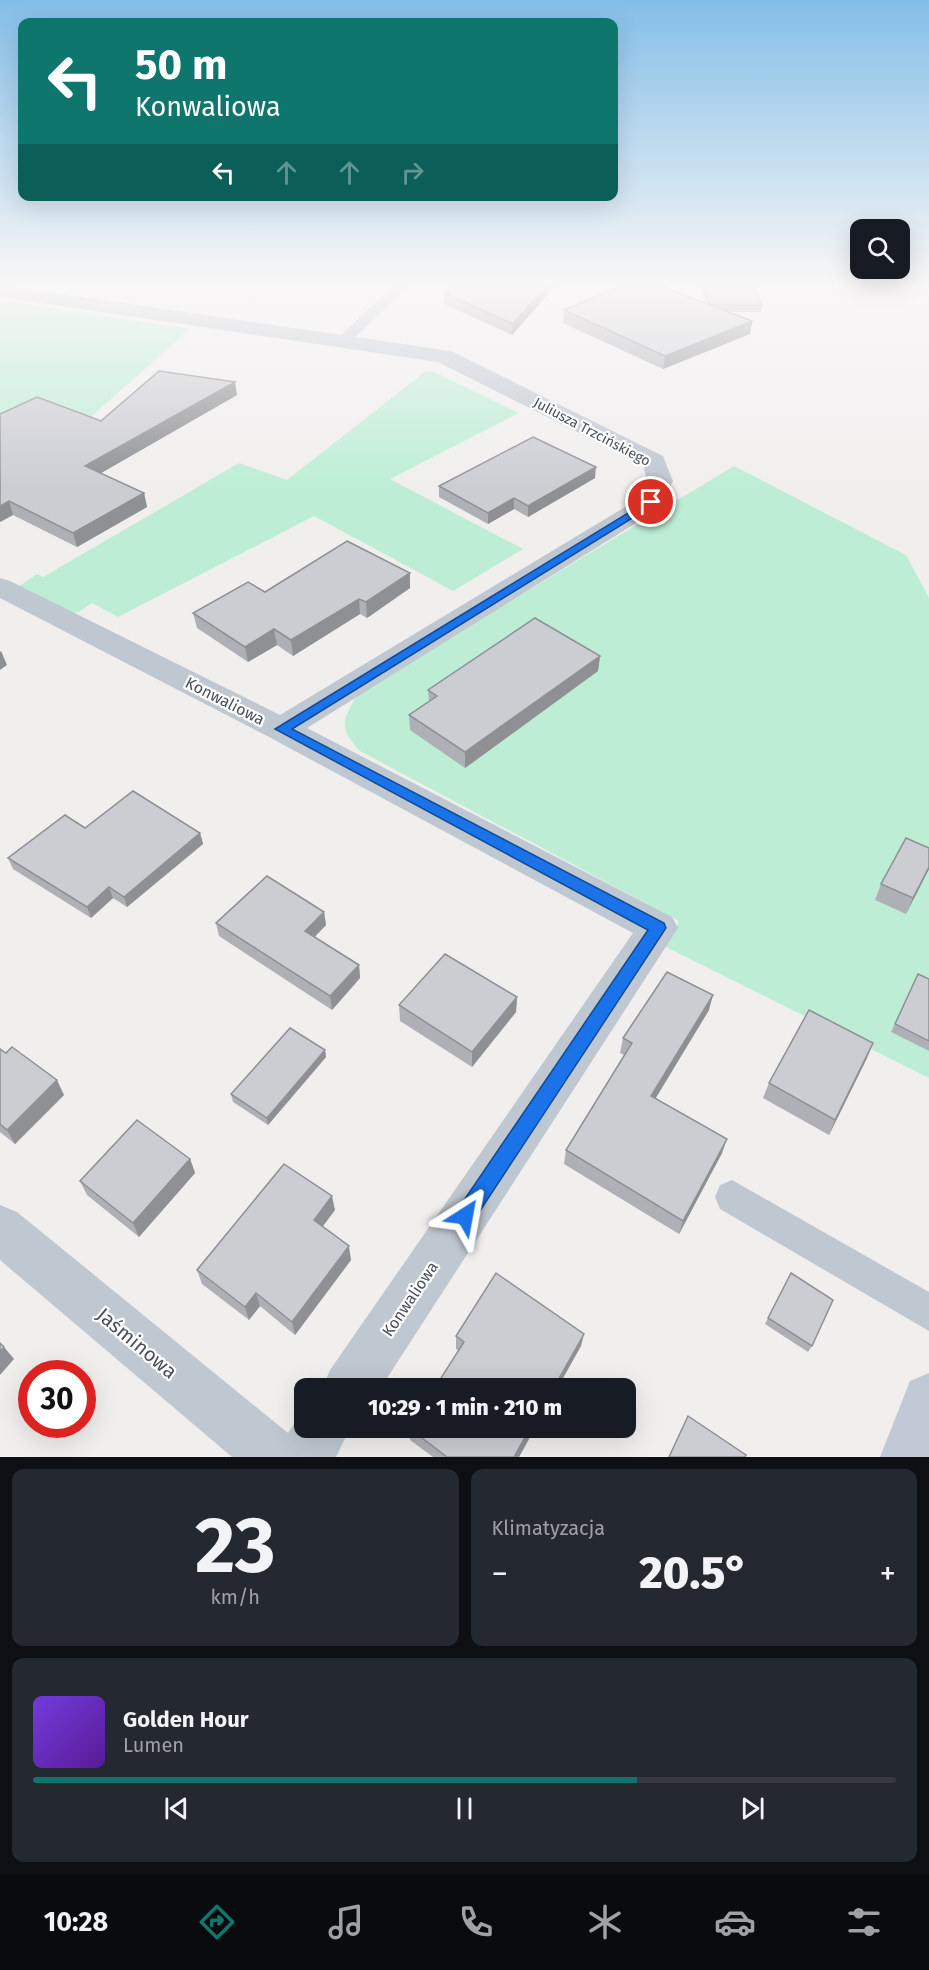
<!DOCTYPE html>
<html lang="pl">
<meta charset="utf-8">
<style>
body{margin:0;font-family:"Fira Sans",sans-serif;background:#242831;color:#f1f3f6;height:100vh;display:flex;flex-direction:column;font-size:22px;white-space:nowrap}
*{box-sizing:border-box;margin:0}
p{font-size:20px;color:#9ea1a6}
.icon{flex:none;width:33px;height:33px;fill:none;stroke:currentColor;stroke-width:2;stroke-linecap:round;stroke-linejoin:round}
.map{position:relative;height:1457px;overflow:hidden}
.panel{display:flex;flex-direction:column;gap:12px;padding:12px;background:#0d0f14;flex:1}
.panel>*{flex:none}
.banner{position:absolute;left:18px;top:18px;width:600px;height:183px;border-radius:12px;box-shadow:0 6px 24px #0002;background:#0f766e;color:#fff;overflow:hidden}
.buttons{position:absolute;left:850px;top:219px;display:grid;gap:12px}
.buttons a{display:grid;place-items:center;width:60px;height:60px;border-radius:12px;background:#171b24;box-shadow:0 6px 24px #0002;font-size:30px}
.speed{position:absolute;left:18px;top:1360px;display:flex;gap:12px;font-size:30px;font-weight:700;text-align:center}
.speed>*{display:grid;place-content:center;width:78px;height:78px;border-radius:50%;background:#171b24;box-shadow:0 6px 24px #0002;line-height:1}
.speed .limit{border:9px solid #d22;background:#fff;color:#111}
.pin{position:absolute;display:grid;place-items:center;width:51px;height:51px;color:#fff;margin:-26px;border:3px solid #fff;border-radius:50%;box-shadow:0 2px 6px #0007}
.me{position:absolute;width:66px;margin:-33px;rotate:34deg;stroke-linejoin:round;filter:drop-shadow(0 0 4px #0008)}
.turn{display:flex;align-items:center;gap:21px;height:126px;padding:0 18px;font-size:27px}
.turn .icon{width:78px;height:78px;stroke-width:2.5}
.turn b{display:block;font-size:42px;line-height:51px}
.lanes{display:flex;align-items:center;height:57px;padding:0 18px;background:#0003;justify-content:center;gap:30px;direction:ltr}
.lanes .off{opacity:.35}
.big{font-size:45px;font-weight:800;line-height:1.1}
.panel .widget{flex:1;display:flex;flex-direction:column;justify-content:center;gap:9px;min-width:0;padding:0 21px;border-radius:12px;background:#242831}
.panel .dial{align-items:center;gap:0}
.dial b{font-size:78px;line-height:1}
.song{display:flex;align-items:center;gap:18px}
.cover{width:72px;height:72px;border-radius:9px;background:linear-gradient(135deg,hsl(260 70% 55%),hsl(270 70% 35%))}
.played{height:6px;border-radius:3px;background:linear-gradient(90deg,#0f766e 70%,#363941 70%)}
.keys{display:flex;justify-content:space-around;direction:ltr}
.heat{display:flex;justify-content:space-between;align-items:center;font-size:33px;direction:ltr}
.panel .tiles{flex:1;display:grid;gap:12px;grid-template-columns:1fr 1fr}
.widget:last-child{grid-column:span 2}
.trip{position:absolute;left:294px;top:1378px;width:342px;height:60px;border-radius:12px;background:#171b24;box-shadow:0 6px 24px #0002;font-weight:800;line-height:60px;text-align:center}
.menu{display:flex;height:96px;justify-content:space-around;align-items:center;background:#090b0e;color:#9ea1a6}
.menu .icon{width:42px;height:42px}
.menu .active{color:#0f766e}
.menu b{font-size:27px;color:#f1f3f6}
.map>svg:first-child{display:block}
.green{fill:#bdeed5}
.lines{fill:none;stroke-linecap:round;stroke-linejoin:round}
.lane{fill:#bfc7d0;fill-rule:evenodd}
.street{fill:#bfc7d0;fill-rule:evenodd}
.secondary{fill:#c1c9d7;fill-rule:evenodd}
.wall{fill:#afb0b5}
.shaded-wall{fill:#8e9094}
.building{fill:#cbcdd3;stroke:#8e9094;stroke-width:1.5}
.route{fill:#1a73e8;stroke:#114b97;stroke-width:1.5}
.labels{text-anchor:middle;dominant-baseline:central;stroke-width:4.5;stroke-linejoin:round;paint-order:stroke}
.far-street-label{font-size:14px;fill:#47505b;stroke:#fff}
.street-label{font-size:16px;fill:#47505b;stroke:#fff}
.near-street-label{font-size:20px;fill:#47505b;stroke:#fff}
</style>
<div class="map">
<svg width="929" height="1457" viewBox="0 0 929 1457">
<rect width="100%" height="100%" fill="#f1eeee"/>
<g class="green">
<polygon points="0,300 190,329 85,422 0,420"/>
<polygon points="426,371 434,372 519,413 390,479 523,549 453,591 314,516 118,617 92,603 79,612 72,613 18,587 37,574 43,577 239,463 287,480"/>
<path d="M734 466 906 555 929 598V1078L666 947 679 921 360 751C337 726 343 721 358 693Z"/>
</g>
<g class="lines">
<g class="lane">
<polygon points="396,284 411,284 348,344 338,344 335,341 338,338"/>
<polygon points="732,1180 929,1292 929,1331 720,1209 715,1197 720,1185"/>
</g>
<g class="street">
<polygon points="0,285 451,351 663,456 673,481 660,508 307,728 672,917 678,928 380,1389 322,1389 330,1370 633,933 269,737 0,598 0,578 10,581 280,715 640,498 647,481 643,465 438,362 0,297"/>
<polygon points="0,1205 17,1212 288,1433 304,1409 304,1428 350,1428 336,1457 232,1457 0,1260"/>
</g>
<polygon class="secondary" points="929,1373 929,1457 880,1457 910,1381"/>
</g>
<g class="wall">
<polygon points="557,284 512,335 444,304 444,293"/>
<polygon points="700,284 753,284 762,305 761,312 728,312 752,321 750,334 663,369 563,323 564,310 706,303"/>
<polygon points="237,395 101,473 144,493 147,507 77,547 13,515 0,522 0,414 101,421"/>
<polygon points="595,478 528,517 514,509 488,524 439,497 439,486"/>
<polygon points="410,573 410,588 367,618 360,614 293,656 277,645 248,662 197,628 193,613 265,592"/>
<polygon points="600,656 598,671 465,768 410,730 409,715 429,702 428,690"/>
<polygon points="85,828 200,833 203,844 127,907 113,898 91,918 13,869 8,858"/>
<polygon points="929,869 906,914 875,900 881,884"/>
<polygon points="324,912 326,925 314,937 359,965 360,978 332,1010 219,936 216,923"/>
<polygon points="918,974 929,979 929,1051 891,1032"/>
<polygon points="517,997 516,1012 472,1067 400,1021 399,1005"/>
<polygon points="709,1010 655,1098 722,1153 679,1234 564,1164 566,1150 624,1055 620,1053 623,1038"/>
<polygon points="0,1049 64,1095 15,1144 0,1132"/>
<polygon points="325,1050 326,1057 268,1125 233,1102 231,1094"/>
<polygon points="867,1058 829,1135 763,1098 769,1083"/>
<polygon points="190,1159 195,1173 139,1237 87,1195 80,1181"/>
<polygon points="335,1210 322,1227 351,1260 295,1335 260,1306 249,1320 202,1284 197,1270"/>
<polygon points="791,1273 812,1346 808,1352 765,1324"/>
<polygon points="456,1336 581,1346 459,1351 456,1349"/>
<polygon points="409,1428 535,1428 519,1457 433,1457 410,1440"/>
</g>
<g class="shaded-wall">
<polygon points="548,284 557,284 512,335 513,324"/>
<polygon points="752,321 750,334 663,369 665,356"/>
<polygon points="235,382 237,395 89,480 85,466"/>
<polygon points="596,467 595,478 528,517 528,506"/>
<polygon points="144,493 147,507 77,547 73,533"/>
<polygon points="514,498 514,509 488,524 488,513"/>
<polygon points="9,501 13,515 0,522 0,506"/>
<polygon points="410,573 410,588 367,618 366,602"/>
<polygon points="359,599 360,614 293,656 291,640"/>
<polygon points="274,629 277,645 248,662 245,647"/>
<polygon points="1,651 7,665 0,670 0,652"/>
<polygon points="600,656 598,671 465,768 465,752"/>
<polygon points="200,833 203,844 127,907 124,897"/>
<polygon points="929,867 929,869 906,914 913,898"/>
<polygon points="109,887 113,898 91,918 87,907"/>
<polygon points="324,912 326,925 307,945 305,931"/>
<polygon points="359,965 360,978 332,1010 330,996"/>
<polygon points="713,995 709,1010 648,1111 651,1096"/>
<polygon points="517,997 516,1012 472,1067 472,1052"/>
<polygon points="873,1043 867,1058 829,1135 835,1120"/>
<polygon points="325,1050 326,1057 268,1125 267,1118"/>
<polygon points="57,1080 64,1095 15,1144 7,1130"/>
<polygon points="727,1139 722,1153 679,1234 683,1221"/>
<polygon points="190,1159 195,1173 139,1237 133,1223"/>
<polygon points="332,1196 335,1210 317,1234 314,1220"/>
<polygon points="349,1246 351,1260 295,1335 292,1322"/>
<polygon points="256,1293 260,1306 249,1320 245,1307"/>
<polygon points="584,1334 581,1346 557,1389 553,1389"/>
<polygon points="4,1347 14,1359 0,1375 0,1352"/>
<polygon points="530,1428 535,1428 519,1457 514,1457"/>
</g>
<g class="building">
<polygon points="453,284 548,284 513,324 444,293"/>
<polygon points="626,284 656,284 752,321 665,356 564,310"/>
<polygon points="703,284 753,284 762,305 710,305"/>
<polygon points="159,371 235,382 85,466 144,493 73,533 9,501 0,506 0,414 37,397 101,421"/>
<polygon points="533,437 596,467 528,506 514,498 488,513 439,486"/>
<polygon points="347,541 410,573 366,602 359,599 291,640 274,629 245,647 193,613 248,582 265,592"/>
<polygon points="535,618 600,656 465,752 409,715 437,696 428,690"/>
<polygon points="133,791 200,833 124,897 109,887 87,907 8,858 65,815 85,828"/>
<polygon points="906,838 929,848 929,867 913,898 881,884"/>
<polygon points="267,876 324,912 305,931 359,965 330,996 216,923"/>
<polygon points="445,954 517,997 472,1052 399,1005"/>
<polygon points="667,972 713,995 651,1096 727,1139 683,1221 566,1150 632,1043 623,1038"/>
<polygon points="918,974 929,979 929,1041 895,1024"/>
<polygon points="809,1010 873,1043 835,1120 769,1083"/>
<polygon points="290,1028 325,1050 267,1118 231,1094"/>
<polygon points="12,1047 57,1080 7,1130 0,1124 0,1049 6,1053"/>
<polygon points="137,1120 190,1159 133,1223 80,1181"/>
<polygon points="284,1164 332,1196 314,1220 349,1246 292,1322 256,1293 245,1307 197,1270"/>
<polygon points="496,1273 584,1334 553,1389 434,1389 464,1342 456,1336"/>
<polygon points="791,1273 833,1300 812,1346 768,1318"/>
<polygon points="0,1343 4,1347 0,1352"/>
<polygon points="688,1416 746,1455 745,1457 669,1457"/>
<polygon points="409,1428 530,1428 514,1457 447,1457"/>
</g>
<linearGradient id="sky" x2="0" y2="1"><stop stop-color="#83bee8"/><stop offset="0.58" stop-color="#f9f7f7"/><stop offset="1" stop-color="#f9f7f7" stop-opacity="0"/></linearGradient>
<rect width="929" height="488" fill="url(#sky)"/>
<polygon class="route" points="651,499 655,500 655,504 292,729 664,923 666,928 472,1223 465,1226 458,1223 455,1216 458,1209 648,930 275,729"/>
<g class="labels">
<g class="far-street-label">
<text transform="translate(592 432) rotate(28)">Juliusza Trzcińskiego</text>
</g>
<g class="street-label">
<text transform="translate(225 701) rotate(27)">Konwaliowa</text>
<text transform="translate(410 1299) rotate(-56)">Konwaliowa</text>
</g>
<g class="near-street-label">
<text transform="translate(137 1343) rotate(40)">Jaśminowa</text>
</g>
</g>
</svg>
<div class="buttons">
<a><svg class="icon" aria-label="search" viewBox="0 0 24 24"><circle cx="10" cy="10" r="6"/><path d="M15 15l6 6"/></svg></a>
</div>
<div class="speed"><div class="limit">30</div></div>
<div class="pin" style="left:651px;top:502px;background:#d93025"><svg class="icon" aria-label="arrive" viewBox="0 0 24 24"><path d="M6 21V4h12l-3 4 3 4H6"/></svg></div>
<svg class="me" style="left:465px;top:1216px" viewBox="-20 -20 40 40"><path d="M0-17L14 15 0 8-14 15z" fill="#1a73e8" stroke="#fff" stroke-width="4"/></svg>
<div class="trip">10:29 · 1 min · 210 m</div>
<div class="banner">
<div class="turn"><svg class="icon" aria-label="left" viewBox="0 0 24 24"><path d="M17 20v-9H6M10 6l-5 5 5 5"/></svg><div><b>50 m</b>Konwaliowa</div></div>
<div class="lanes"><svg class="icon" aria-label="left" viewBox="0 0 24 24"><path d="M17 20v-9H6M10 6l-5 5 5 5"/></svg><svg class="icon off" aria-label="ahead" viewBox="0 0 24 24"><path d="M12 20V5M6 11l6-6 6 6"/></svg><svg class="icon off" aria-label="ahead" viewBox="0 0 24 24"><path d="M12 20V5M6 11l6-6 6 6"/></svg><svg class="icon off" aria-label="right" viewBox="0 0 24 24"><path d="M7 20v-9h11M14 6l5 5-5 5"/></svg></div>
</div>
</div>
<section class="panel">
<div class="tiles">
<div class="widget dial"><b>23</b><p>km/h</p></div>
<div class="widget"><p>Klimatyzacja</p>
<div class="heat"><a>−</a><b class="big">20.5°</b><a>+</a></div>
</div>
<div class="widget">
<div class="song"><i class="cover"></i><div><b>Golden Hour</b><p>Lumen</p></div></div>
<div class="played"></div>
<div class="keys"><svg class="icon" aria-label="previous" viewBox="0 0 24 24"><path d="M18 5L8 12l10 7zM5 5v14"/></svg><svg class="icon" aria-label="pause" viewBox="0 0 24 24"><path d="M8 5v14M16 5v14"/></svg><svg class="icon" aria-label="next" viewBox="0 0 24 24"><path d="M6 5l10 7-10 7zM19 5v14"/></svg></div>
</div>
</div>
</section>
<nav class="menu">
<b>10:28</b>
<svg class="icon active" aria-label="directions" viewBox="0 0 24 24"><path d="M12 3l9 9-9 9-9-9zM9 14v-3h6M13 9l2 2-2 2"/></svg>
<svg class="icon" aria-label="music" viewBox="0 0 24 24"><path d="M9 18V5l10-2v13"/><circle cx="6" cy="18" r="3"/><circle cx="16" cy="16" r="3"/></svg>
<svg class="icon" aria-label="phone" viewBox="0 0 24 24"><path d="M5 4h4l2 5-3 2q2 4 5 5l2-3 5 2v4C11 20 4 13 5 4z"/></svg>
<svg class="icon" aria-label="climate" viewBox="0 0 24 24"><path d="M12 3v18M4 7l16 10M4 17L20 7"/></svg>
<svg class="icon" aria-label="car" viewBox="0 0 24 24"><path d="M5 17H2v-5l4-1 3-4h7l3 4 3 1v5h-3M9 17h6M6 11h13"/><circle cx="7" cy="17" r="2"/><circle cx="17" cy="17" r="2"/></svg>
<svg class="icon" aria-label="filters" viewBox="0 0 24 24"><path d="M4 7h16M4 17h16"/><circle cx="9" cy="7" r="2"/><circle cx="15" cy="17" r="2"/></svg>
</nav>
